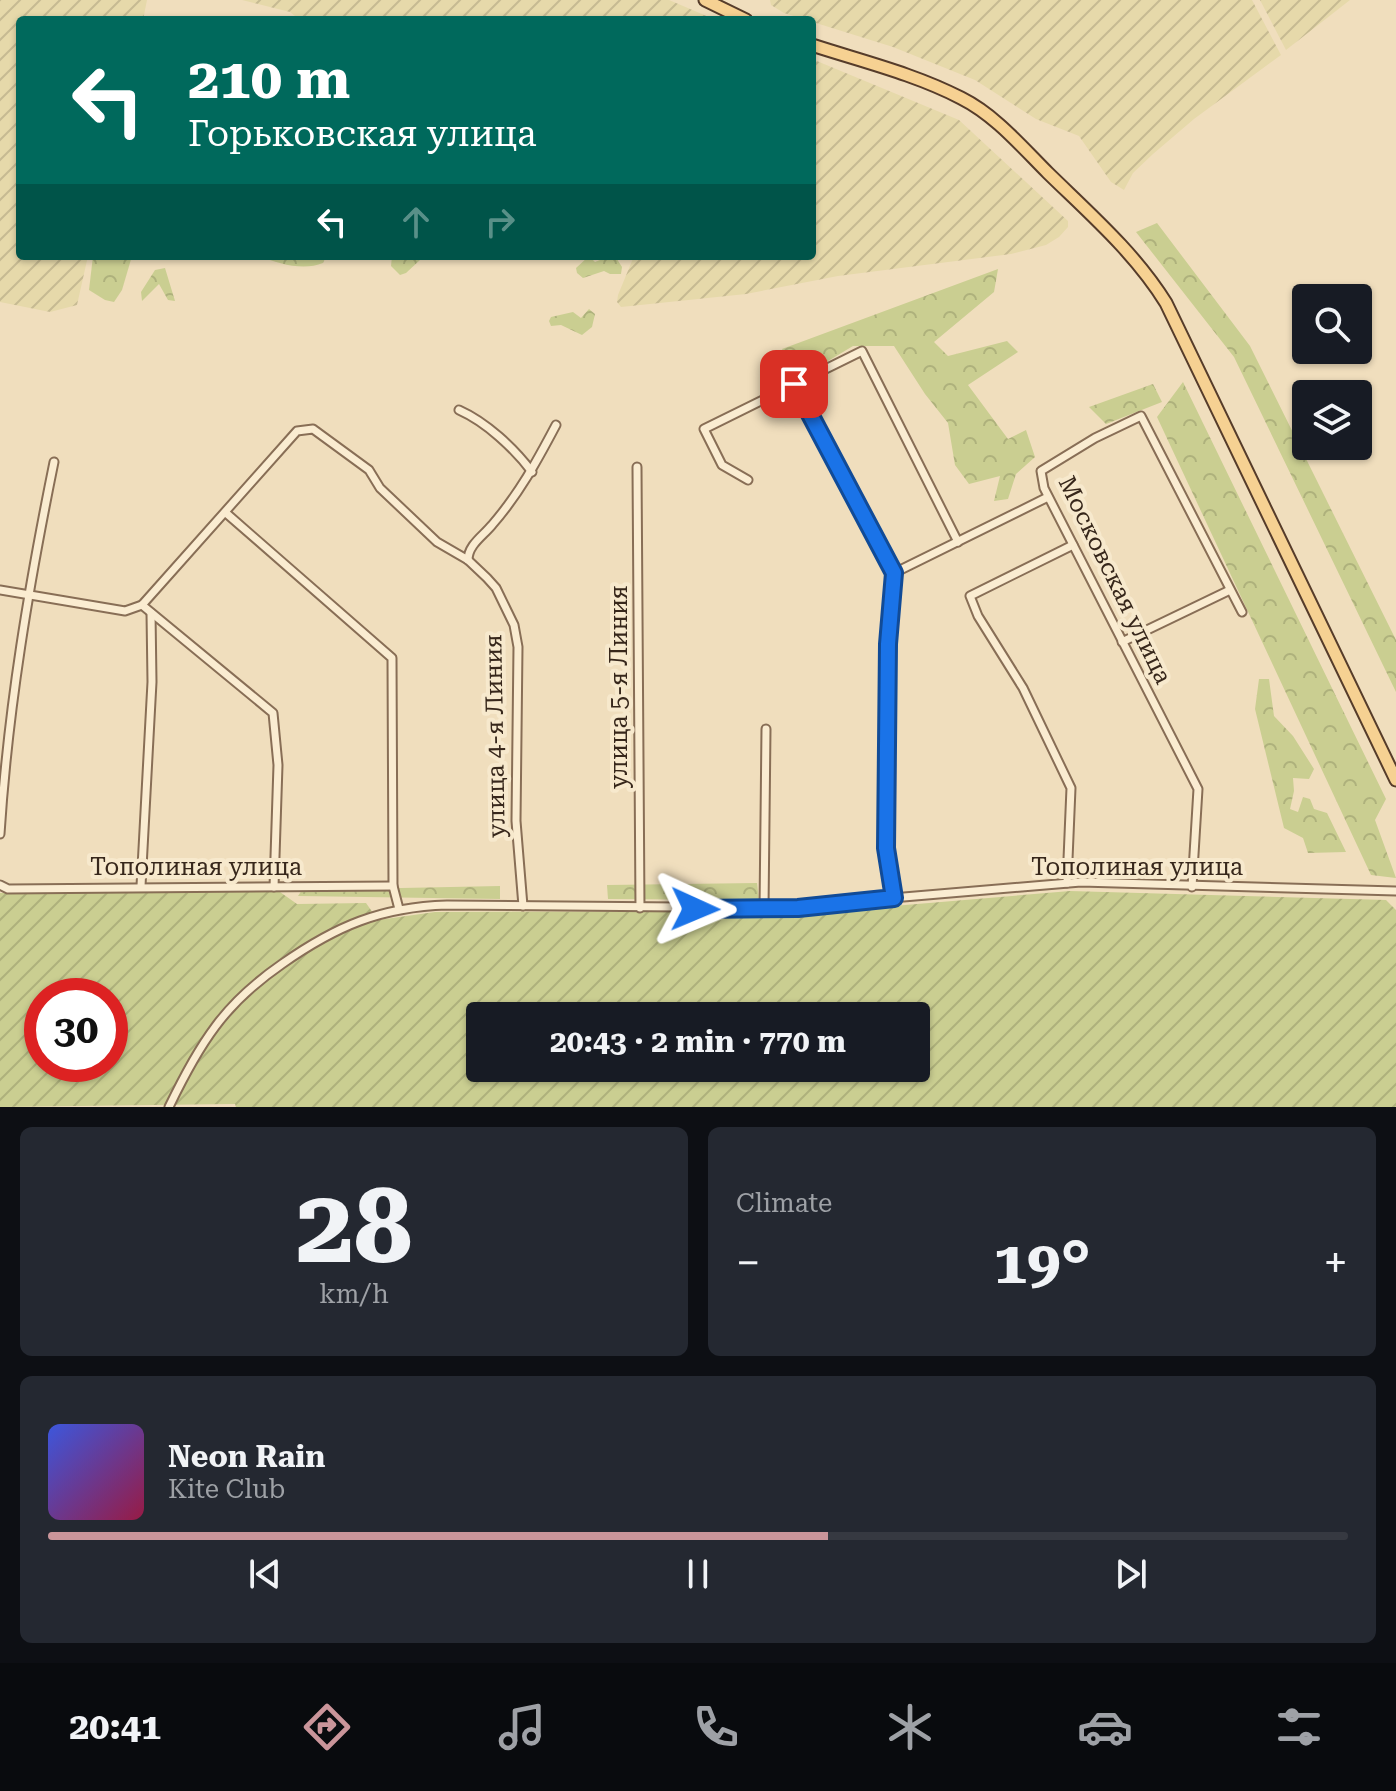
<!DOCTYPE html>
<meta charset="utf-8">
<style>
body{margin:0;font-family:"Roboto Serif",serif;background:#242831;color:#f1f3f6;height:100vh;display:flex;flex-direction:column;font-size:30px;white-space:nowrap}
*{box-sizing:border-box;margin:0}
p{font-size:26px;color:#9ea1a6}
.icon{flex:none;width:44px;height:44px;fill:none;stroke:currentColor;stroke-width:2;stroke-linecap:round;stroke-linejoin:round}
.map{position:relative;height:1107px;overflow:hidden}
.side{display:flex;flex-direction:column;gap:20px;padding:20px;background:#0d0f14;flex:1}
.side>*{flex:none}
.guide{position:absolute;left:16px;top:16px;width:800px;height:244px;border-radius:8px;box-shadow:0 2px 6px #0004;background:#00695c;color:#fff;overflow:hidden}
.controls{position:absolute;left:1292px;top:284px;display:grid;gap:16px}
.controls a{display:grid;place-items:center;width:80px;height:80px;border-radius:8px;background:#171b24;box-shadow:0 2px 6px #0004;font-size:40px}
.speed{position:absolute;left:24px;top:978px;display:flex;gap:16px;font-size:40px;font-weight:700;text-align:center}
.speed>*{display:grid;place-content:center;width:104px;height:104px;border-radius:50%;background:#171b24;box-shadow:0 2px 6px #0004;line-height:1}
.speed .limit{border:12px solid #d22;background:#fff;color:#111}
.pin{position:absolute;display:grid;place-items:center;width:68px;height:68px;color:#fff;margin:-34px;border-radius:16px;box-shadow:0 4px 12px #0006}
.me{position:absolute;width:88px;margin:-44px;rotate:91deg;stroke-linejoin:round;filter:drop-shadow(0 0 6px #0008)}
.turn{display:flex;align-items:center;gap:28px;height:168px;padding:0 40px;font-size:36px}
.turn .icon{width:104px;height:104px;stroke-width:2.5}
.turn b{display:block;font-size:56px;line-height:68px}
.lanes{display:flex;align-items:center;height:76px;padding:0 40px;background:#0003;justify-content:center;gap:40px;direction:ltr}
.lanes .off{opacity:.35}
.big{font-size:60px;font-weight:700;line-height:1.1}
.side .tile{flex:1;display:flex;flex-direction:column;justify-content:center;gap:12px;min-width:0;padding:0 28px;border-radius:12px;background:#242831}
.side .dial{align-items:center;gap:0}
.dial b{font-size:104px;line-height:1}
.song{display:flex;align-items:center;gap:24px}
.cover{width:96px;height:96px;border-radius:12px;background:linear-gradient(135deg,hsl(230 70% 55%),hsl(340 70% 35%))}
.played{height:8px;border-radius:4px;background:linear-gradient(90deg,#ca959a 60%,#363941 60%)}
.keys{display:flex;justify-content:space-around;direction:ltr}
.heat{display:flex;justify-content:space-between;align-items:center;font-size:44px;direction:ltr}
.side .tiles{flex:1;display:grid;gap:20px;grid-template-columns:1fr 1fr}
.tile:last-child{grid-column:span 2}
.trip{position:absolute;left:466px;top:1002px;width:464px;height:80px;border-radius:8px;background:#171b24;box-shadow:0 2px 6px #0004;font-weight:700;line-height:80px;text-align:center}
.tabs{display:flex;height:128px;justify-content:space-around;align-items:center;background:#090b0e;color:#9ea1a6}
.tabs .icon{width:56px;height:56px}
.tabs .active{color:#ca959a}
.tabs b{font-size:36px;color:#f1f3f6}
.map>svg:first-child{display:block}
.farmland{fill:url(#farmland-furrows)}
.forest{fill:url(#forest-crowns)}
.garden{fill:url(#garden-furrows);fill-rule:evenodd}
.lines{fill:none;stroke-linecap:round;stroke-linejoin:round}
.street-casing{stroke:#886e56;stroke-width:11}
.primary-casing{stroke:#563c2a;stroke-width:15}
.street{stroke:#faecd1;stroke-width:7}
.primary{stroke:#f6d192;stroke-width:11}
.route-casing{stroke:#114b97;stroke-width:20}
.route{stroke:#1a73e8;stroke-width:14}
.labels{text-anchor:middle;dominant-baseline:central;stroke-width:8;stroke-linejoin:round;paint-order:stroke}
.street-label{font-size:24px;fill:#37271b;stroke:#f7e9cd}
</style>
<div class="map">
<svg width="1396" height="1107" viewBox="0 0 1396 1107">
<defs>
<pattern id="farmland-furrows" width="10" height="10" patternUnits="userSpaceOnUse" patternTransform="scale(2)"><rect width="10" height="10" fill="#e6d9aa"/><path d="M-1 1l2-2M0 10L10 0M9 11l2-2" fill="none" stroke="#c6ba92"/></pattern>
<pattern id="forest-crowns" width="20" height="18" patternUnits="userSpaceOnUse" patternTransform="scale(2)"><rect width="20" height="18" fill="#cace91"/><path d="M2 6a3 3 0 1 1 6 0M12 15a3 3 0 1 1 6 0" fill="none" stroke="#aeb17c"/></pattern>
<pattern id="garden-furrows" width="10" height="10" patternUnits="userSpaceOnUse" patternTransform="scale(2)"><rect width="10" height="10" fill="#cace91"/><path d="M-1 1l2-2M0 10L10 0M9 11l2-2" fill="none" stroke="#aeb17c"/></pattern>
</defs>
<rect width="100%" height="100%" fill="#f0debd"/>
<g class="farmland">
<polygon points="0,0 147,0 143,20 20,20 20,256 88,256 77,305 50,312 0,302"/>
<polygon points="242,0 669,0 716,20 300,20 290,12"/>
<polygon points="770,0 1252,0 1281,55 1194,119 1153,154 1133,173 1124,190 1111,182 1079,136 1036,119 975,80 893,47 784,13 771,5"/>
<polygon points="1260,0 1350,0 1286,50"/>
<polygon points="812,59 959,120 1068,221 1068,227 1059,237 1046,245 1011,254 838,276 746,294 621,307 617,302 618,295 634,256 812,256"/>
</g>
<g class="forest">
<polygon points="1157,223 1250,346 1396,640 1396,692 1234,357 1136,232"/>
<polygon points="93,256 132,256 122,290 114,302 105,300 89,290"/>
<path d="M260 256H326L323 263C304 271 278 264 260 256Z"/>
<polygon points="392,256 420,256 420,260 406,273 400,275 391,266"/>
<polygon points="589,256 595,262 600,260 598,256 615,256 622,267 621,274 610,274 604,271 583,278 577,273 576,268"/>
<polygon points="165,268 175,301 168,300 159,284 142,301 141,292 155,270"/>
<polygon points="998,269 994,292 934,342 948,356 1007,341 1018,352 968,385 1008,439 1026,430 1035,457 1016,474 1008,499 994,501 1000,476 969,484 955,465 948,423 925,394 894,346 853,346 798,379 782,349"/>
<polygon points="589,309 595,314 592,327 582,335 561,325 551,326 549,321 551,317 573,312 581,318"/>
<polygon points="1183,382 1386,799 1375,820 1396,878 1371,875 1157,417"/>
<polygon points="1153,384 1162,402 1106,424 1089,407"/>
<polygon points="1259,679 1269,679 1274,716 1293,736 1314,769 1309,779 1293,778 1294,791 1290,809 1298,812 1303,797 1310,799 1314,809 1327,813 1346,852 1308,853 1303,838 1284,828 1255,709"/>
<polygon points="757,883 759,900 608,899 607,885"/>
<polygon points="500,886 500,899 298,896 302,890"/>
</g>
<path class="garden" d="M1070 891 1386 900 1396 910V1107H236L235 1104 0 1107V893L280 892 297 904 366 903 378 920 435 912 834 911ZM42 996H110V1064H42ZM480 1016H916V1068H480Z"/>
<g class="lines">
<g class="street-casing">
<g id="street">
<polyline points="794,384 894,573 888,644 886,848 894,898"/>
<path d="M459 410C486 422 514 448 532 472"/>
<polyline points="637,467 640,908"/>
<polyline points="748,480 722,465 704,429 862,351 958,542"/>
<polyline points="226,513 392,658 393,886 399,909"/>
<path d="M468 560C468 545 483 536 492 525 519 494 537 461 556 425"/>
<polyline points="894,573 1048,497"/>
<polyline points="0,590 125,611 142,605 297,431 313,429 369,470 380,488 437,542 468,560 487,578 496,588 514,625 518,647 516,821 523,906"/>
<polyline points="142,605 273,713 278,765 274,887"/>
<polyline points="1122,642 1230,590"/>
<path d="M0 834C8 708 29 585 54 462"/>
<polyline points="1067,883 1071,788 1023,688 978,616 970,596 1073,545"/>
<polyline points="0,885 8,889 393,886"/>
<polyline points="141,886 152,682 151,613"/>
<polyline points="1192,887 1198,789 1044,488 1041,471 1095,438 1141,416 1242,612"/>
<polyline points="764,909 766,729"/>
<path d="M169 1107C182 1080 197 1051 215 1027 234 1001 256 982 282 964 336 926 381 907 447 905L798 908 845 902 1081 882 1396 891"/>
</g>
</g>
<g class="primary-casing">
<g id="primary">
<polyline points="705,0 746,20"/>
<path d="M812 45C861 61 915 74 961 98 995 115 1021 146 1048 173 1090 214 1135 253 1166 303L1396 780"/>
</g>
</g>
<use href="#street" class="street"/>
<use href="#primary" class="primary"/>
</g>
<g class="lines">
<g class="route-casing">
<polyline id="route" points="695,909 798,908 894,898 886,848 888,644 894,573 794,384"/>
</g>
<use href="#route" class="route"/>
</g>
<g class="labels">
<g class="street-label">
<text transform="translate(1115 580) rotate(64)">Московская улица</text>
<text transform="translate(619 687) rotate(-90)">улица 5-я Линия</text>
<text transform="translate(495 736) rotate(-91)">улица 4-я Линия</text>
<text x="196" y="867">Тополиная улица</text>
<text x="1137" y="867">Тополиная улица</text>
</g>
</g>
</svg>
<div class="controls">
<a><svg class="icon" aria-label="search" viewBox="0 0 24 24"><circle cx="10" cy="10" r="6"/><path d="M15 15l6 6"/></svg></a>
<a><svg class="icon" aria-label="layers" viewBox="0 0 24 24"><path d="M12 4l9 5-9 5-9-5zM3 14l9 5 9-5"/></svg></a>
</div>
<div class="speed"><div class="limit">30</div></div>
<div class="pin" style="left:794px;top:384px;background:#d93025"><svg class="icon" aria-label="arrive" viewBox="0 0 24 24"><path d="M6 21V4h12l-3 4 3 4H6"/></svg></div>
<svg class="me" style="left:695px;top:909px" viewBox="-20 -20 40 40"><path d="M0-17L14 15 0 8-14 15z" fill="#1a73e8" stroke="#fff" stroke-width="4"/></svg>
<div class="trip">20:43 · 2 min · 770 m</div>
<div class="guide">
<div class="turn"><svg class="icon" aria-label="left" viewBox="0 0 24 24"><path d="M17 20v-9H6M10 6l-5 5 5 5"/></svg><div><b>210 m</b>Горьковская улица</div></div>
<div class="lanes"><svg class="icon" aria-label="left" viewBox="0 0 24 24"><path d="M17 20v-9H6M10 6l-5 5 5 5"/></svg><svg class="icon off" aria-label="ahead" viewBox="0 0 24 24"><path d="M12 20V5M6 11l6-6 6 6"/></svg><svg class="icon off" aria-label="right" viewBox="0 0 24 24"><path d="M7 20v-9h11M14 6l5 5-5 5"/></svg></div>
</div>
</div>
<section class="side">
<div class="tiles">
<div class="tile dial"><b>28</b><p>km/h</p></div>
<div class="tile"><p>Climate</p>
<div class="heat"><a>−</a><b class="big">19°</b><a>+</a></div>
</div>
<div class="tile">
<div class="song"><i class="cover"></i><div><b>Neon Rain</b><p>Kite Club</p></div></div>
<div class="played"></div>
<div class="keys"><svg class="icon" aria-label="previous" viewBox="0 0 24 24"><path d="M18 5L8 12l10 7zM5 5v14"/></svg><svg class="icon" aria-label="pause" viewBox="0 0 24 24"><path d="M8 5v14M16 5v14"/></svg><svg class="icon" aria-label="next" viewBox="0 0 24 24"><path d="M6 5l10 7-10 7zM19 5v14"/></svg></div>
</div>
</div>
</section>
<nav class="tabs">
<b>20:41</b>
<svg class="icon active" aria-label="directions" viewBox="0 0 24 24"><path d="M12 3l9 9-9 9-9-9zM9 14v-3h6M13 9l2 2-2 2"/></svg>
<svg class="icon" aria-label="music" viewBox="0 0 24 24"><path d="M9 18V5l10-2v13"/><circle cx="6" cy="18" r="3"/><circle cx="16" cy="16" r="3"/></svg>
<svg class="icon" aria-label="phone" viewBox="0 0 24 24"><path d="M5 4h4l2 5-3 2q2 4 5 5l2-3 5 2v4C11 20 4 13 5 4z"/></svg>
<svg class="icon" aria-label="climate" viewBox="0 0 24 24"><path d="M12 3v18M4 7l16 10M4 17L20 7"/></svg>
<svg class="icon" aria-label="car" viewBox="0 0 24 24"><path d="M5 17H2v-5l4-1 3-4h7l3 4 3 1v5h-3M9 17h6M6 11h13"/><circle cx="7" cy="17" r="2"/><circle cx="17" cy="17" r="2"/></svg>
<svg class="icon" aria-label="filters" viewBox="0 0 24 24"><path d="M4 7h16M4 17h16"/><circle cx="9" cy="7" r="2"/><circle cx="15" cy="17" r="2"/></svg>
</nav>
